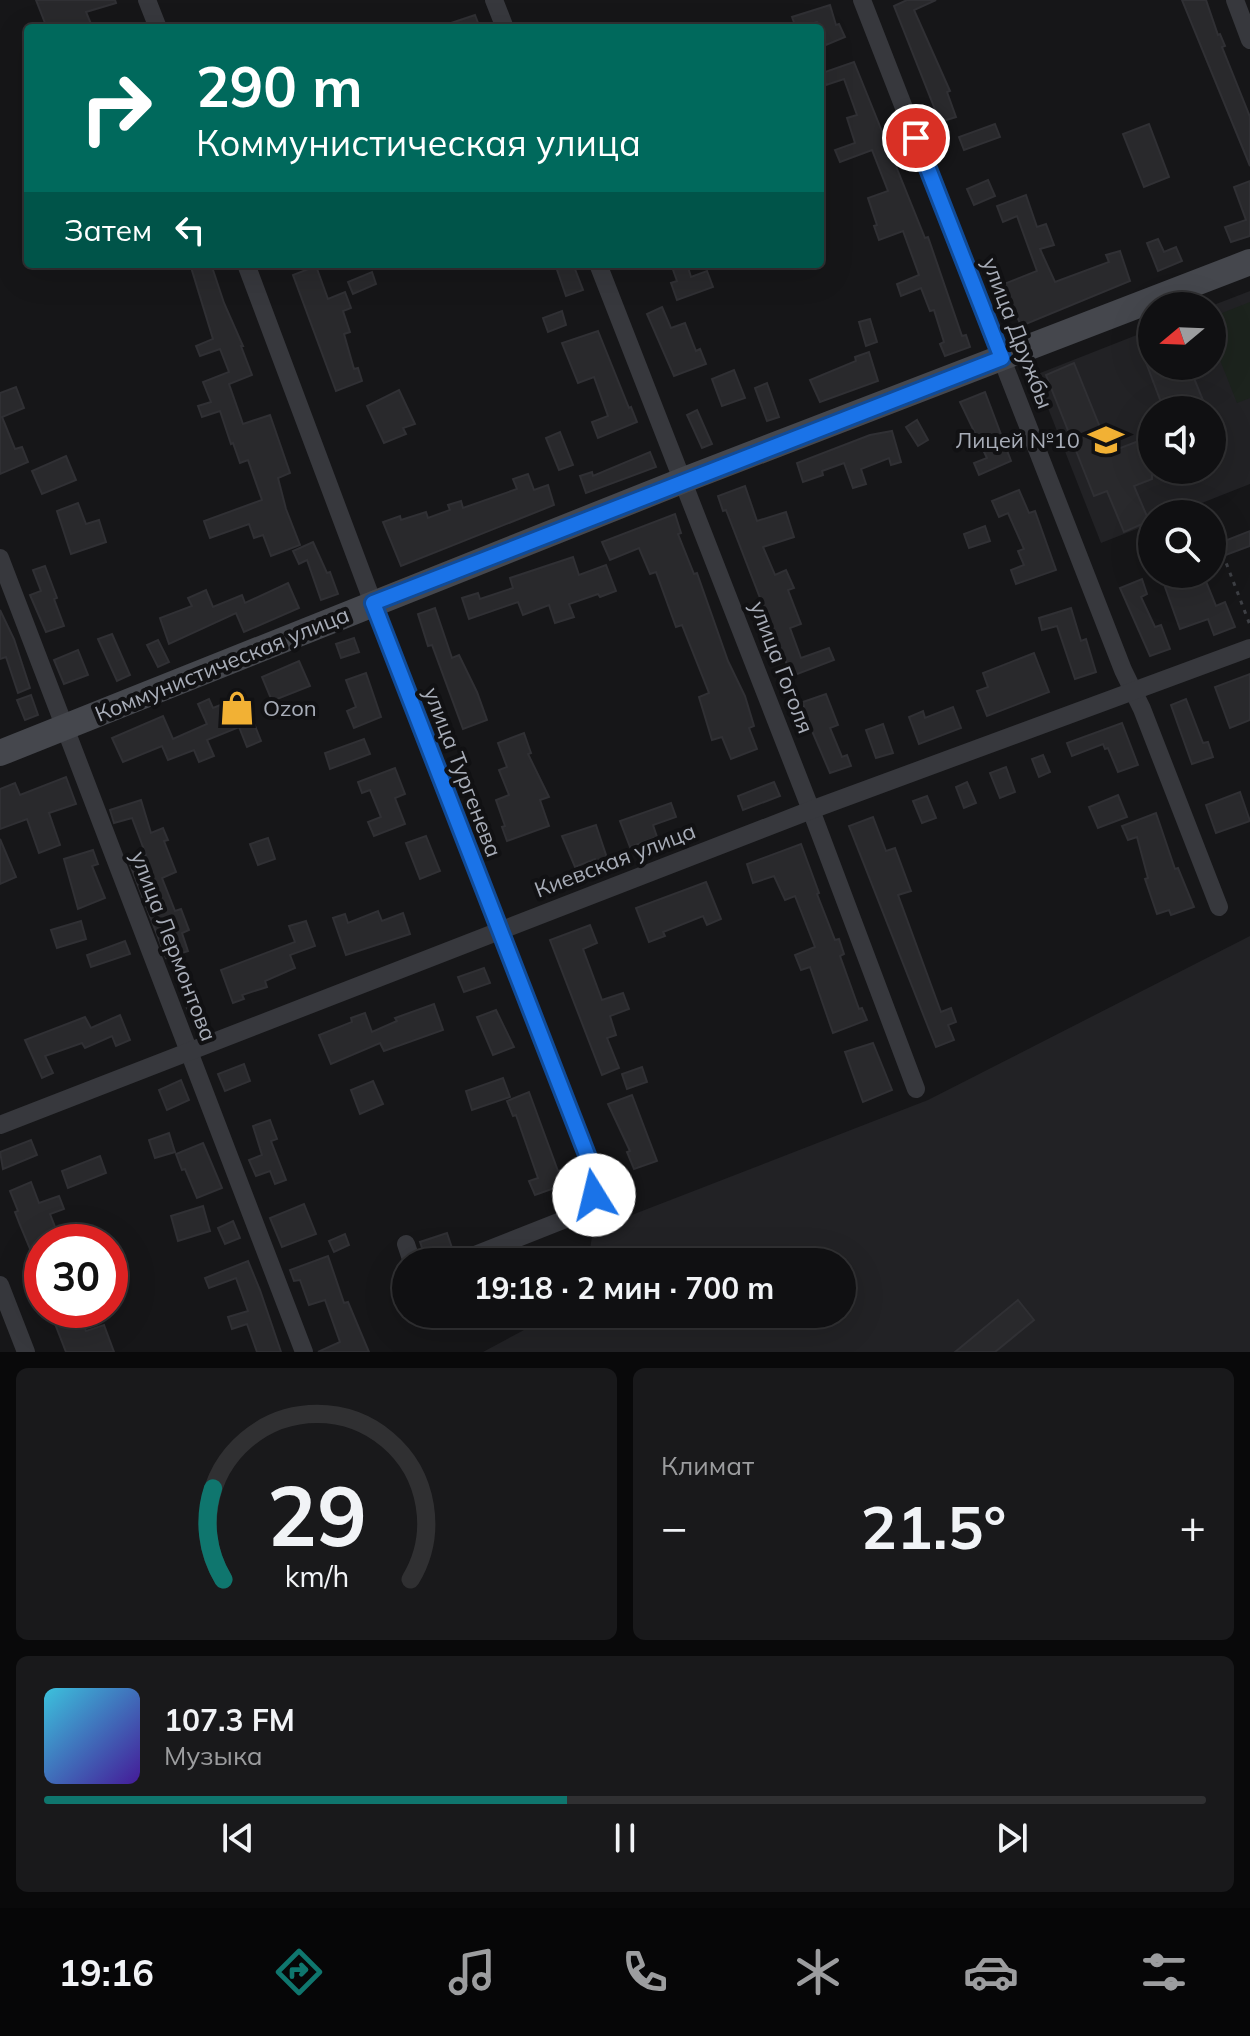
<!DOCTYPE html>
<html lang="ru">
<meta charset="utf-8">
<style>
body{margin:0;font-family:Mulish,sans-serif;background:#19191b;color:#f1f3f6;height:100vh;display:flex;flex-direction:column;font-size:30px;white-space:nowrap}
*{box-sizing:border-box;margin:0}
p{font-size:26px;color:#9c9d9f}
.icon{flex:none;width:44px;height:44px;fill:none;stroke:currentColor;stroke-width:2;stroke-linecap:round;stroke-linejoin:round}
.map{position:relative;height:1352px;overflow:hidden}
.sheet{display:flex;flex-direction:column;gap:16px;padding:16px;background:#09090a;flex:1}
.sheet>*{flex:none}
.guide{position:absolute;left:24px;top:24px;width:800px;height:244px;border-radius:8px;box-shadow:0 8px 32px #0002,0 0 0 2px #303032;background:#00695c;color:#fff;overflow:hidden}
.needle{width:52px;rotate:251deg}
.tools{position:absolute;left:1138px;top:292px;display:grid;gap:16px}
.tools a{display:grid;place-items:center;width:88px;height:88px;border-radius:50%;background:#101012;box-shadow:0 8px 32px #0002,0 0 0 2px #303032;font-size:40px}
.speed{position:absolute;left:24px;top:1224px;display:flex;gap:16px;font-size:40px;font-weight:700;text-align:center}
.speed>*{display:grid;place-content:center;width:104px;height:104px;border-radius:50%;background:#101012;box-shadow:0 8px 32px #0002,0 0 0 2px #303032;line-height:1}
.speed .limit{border:12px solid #d22;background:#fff;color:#111}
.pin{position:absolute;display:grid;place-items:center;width:68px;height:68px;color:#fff;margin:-34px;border:4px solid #fff;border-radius:50%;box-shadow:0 2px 8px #0007}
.me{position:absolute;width:88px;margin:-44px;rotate:351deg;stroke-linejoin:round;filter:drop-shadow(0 0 6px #0008)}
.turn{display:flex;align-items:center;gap:28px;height:168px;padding:0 40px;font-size:36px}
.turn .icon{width:104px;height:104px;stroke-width:2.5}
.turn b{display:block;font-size:56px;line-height:68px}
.then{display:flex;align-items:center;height:76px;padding:0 40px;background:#0003;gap:16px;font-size:30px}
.big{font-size:60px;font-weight:700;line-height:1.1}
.sheet .widget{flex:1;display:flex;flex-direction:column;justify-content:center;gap:12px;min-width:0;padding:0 28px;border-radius:12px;background:#19191b}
.sheet .dial{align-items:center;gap:0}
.dial svg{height:208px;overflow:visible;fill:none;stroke:#303032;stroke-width:7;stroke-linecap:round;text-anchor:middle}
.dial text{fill:#f1f3f6;stroke:none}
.song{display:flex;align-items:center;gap:24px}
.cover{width:96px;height:96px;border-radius:12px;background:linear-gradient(135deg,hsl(190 70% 55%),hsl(260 70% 35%))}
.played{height:8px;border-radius:4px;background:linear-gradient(90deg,#0f766e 45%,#303032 45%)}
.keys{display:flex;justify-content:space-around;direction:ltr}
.heat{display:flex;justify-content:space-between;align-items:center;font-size:44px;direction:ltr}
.sheet .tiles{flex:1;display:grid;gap:16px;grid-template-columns:1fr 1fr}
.widget:last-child{grid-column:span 2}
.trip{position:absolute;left:392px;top:1248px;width:464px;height:80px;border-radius:40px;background:#101012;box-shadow:0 8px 32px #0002,0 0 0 2px #303032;font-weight:700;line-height:80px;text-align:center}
.tab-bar{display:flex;height:128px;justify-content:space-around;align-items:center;background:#060607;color:#9c9d9f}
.tab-bar .icon{width:56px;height:56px}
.tab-bar .current{color:#0f766e}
.tab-bar b{font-size:36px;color:#f1f3f6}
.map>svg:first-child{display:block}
.built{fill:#222225;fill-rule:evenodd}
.green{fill:#1c231d}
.building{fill:#29292c;stroke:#303034;stroke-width:2}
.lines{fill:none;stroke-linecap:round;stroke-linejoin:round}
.path{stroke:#3d3f44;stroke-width:3;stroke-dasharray:4 6;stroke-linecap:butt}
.street{stroke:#37383d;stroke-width:18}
.secondary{stroke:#45474d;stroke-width:26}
.route-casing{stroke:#114b97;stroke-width:20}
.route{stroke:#1a73e8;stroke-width:14}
.labels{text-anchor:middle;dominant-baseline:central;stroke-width:8;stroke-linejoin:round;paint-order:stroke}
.street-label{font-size:22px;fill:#a8adb8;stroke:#111113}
.poi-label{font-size:22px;fill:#a8adb8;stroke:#111113;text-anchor:end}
</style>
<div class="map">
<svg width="1250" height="1352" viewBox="0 0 1250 1352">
<rect width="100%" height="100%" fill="#161618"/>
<g class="built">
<path d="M1250 291V484L1174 514H1152V523L1101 543 1035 375 1152 329V366H1212L1211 306ZM1152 410H1212V470H1152Z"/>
<polygon points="1250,936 1250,1352 483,1352 554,1314 842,1314 842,1262 588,1262 593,1230 928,1100"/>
</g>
<polygon class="green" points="1250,302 1250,398 1237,403 1212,340 1212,317"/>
<g class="building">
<polygon points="36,0 115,0 116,3 86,12 91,24 79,28 47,28"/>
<polygon points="907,0 936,0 914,10 950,91 947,92 956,117 940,122 894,6"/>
<polygon points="1182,0 1206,0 1218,35 1220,34 1225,46 1222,47 1250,117 1250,166"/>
<polygon points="830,5 836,25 839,24 845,37 826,45 817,22 796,28 792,17"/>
<polygon points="475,15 480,28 442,28 442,26"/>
<polygon points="854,62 925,238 928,237 962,336 966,335 970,347 945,356 940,344 944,342 934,310 930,311 921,288 901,296 897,284 919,275 903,231 879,240 874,226 877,225 868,198 888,191 872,150 840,162 835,150 855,143 847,118 857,115 844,79 826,85 822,73"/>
<polygon points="995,124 1000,137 964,150 959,137"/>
<polygon points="1149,124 1169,177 1144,187 1123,134"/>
<polygon points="988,180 995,196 974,205 967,189"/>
<polygon points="1250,181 1250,236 1231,242 1225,227 1246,220 1234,187"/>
<polygon points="1026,195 1037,227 1046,224 1054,245 1040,249 1055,282 1109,262 1106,255 1120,251 1130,281 1021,326 1004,284 1037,271 1017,216 1003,222 997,206"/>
<polygon points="1158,239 1164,252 1176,247 1182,261 1158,271 1147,243"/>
<polygon points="190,264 211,264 224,303 243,346 241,346 252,375 229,384 243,424 270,415 290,473 278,478 286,509 300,545 271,556 263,535 254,538 249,524 210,538 204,521 262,500 248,460 240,463 233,443 231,444 220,411 202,417 198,406 211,402 203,382 229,372 220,349 200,356 196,346 213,339"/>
<polygon points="555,264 573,264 583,290 566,296"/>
<polygon points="671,264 687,264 691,277 707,271 713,287 677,300 671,283 677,281"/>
<polygon points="316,266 328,299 345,292 351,308 343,311 350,332 344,334 354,369 358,368 362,381 336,391 293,275"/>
<polygon points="372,272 376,284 353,294 348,282"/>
<polygon points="662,307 671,328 685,323 696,351 700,349 706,364 674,376 647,314"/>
<polygon points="562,311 566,325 548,332 543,318"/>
<polygon points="870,319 877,342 866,346 859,322"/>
<polygon points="598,331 629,408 631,407 637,422 598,438 592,422 608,416 594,377 578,383 562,343"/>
<polygon points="1152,338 1152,366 1189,366 1207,410 1164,410 1139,344"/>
<polygon points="869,352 878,381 820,402 810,380 856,361 855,357"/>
<polygon points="1074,363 1110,452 1152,436 1152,479 1134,486 1149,521 1124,532 1107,491 1094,496 1046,375"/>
<polygon points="734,370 745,398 722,406 712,379"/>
<polygon points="767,383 779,417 767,421 755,388"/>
<polygon points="16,387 24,408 2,417 15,449 22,447 28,462 0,474 0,393"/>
<polygon points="399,390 415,424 403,428 406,434 384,443 367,406"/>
<polygon points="985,392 1011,461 979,475 974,463 987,458 960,402"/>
<polygon points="697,410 712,444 702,448 687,415"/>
<polygon points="917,420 928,440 918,446 906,427"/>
<polygon points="892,431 901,462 891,465 889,458 861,469 866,484 853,488 844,463 822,471 823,475 803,482 797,463 870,435"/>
<polygon points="560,432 573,465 559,470 546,438"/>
<polygon points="650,452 656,467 586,493 580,476 592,472 593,476"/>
<polygon points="66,456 76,480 42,494 32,471"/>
<polygon points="528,474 534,490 548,485 554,505 401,566 383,522 400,516 401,520 426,512 428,518 450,510 448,505 461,501 463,508 517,489 513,479"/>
<polygon points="745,486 757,521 786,512 794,537 763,547 775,575 786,570 794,588 788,590 801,624 790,628 801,658 829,648 834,660 792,676 774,634 726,510 723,511 718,496"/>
<polygon points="1019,490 1029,513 1035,511 1056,570 1016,584 1011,570 1024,565 1018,551 1024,549 1008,513 999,517 992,501"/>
<polygon points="78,503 86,524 99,520 106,542 71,554 57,511"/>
<polygon points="675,514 681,533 678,534 694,574 697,573 728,661 745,696 754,726 749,728 757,749 731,759 722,737 712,740 699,697 709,693 682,625 676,627 656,572 650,574 639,548 610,560 602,542"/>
<polygon points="985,526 990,541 969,548 964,534"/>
<polygon points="1250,531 1250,546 1212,560 1212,546"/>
<polygon points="313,542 327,573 330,572 338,594 321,600 307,560 299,564 293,551"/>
<polygon points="573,557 579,575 606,565 616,591 600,597 598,594 569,604 574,617 555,623 549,605 523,615 518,602 469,619 462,598 478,593 480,599 513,588 510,578"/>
<polygon points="45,566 57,598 54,599 64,626 46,632 30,595 41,591 33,570"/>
<polygon points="1174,574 1203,574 1216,606 1225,602 1235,627 1214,635 1208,619 1180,629 1165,587 1177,583"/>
<polygon points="1142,579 1147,594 1141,597 1155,627 1161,625 1170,649 1150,656 1120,588"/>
<polygon points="288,583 299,608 244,632 236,613 169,644 160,618 192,606 188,598 206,590 213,607 242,595 245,603"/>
<polygon points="435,608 452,658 459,655 477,692 487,720 463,729 432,645 428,646 418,614"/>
<polygon points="1071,608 1081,641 1086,639 1096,672 1075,679 1057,626 1042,630 1039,618"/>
<polygon points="0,610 14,639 30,688 18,693 6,657 0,659"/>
<polygon points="112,634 130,675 117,681 98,639"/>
<polygon points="354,638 359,652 341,658 336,644"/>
<polygon points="158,640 169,662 158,667 147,645"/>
<polygon points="78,650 88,675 64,684 54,660"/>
<polygon points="1034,653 1049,692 987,716 977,691 988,687 983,673"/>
<polygon points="299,661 310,686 272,701 262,677"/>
<polygon points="366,673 381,717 354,728 347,711 356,707 346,680"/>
<polygon points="1250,674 1250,720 1230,728 1215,687"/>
<polygon points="826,694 838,725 830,728 842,757 847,755 851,766 830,773 806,717 803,702"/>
<polygon points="31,695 38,715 25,720 17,700"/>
<polygon points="243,696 261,741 247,747 239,727 207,740 214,756 199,762 194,750 168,760 162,746 123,762 112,738 163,716 173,739 207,724 198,704 209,699 213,708"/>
<polygon points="1186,699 1203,743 1208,742 1213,757 1192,764 1171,705"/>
<polygon points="953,707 961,728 919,744 909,717 923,711 925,718"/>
<polygon points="1122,723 1138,765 1118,772 1108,748 1105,749 1103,744 1072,756 1067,743"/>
<polygon points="883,724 893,753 876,758 866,730"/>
<polygon points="524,733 531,753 528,754 549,797 540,800 549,826 507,841 502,827 505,826 496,800 509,795 499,770 507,767 498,743"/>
<polygon points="364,739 370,754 330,769 325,753"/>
<polygon points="1043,755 1050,772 1039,777 1032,759"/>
<polygon points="1006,767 1015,792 1000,798 990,773"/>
<polygon points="395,768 405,794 395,798 405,824 374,836 368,822 381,817 370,790 362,793 358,782"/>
<polygon points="66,777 76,804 49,813 60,845 39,853 27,819 0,829 0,789 15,783 20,795"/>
<polygon points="774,782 780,796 743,810 738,796"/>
<polygon points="967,782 976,803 964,808 956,787"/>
<polygon points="1240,792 1250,821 1216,833 1206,805"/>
<polygon points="1118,795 1127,817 1098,828 1089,807"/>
<polygon points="927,796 936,818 922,823 913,801"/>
<polygon points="141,800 151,833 163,828 168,840 164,841 176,872 162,878 175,911 181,909 189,930 182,933 188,951 166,958 129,862 146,855 132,818 114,823 110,810"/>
<polygon points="671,803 676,817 653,825 657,837 630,847 620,821"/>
<polygon points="1156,813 1175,869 1178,868 1194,907 1171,915 1169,910 1157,914 1145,879 1148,878 1137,837 1128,840 1122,826"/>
<polygon points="873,817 886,851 895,848 911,891 898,895 941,1012 951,1008 956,1022 948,1025 954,1040 936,1047 849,826"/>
<polygon points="596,825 607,858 596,862 595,859 575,867 562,836"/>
<polygon points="426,836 440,871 420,879 406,843"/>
<polygon points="268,838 275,859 258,865 250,844"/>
<polygon points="0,839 16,877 0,884"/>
<polygon points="801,844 819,893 817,894 835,940 839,939 844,954 840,956 859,1009 862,1008 867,1020 833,1033 810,967 801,970 795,955 815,947 795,896 785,900 774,876 753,883 747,864"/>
<polygon points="93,850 98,864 92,866 105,898 78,909 64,859"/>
<polygon points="706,882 721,919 707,925 703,916 663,932 665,936 649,942 636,908"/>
<polygon points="378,911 382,921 403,913 410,934 346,955 333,918 345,914 348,923"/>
<polygon points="81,921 86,939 57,948 51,930"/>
<polygon points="306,921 315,946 290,955 295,968 265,981 267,987 242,995 244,999 233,1003 221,970 295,942 289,926"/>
<polygon points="590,925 597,943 583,949 602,1000 623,993 629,1009 610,1016 616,1035 607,1038 619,1068 602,1075 550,940"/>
<polygon points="125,941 130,954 91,967 87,955"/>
<polygon points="484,968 490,983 464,992 458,977"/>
<polygon points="190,975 202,1013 190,1017 177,979"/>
<polygon points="434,1004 443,1030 384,1051 380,1043 331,1064 319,1035 352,1022 351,1018 365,1013 372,1032 397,1021 395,1018"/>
<polygon points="496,1010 514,1047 493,1055 477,1017"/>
<polygon points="120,1015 130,1040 116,1046 112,1036 85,1048 82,1043 45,1056 53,1073 42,1078 25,1040 85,1017 91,1028"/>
<polygon points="873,1043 892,1090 863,1102 845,1052"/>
<polygon points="244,1064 250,1081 225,1091 218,1074"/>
<polygon points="642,1067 647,1082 627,1089 622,1074"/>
<polygon points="503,1078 510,1097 472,1110 466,1091"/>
<polygon points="181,1080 189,1100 167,1110 159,1090"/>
<polygon points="373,1081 383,1104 360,1114 351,1090"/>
<polygon points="529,1092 558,1171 561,1170 566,1184 535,1195 529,1181 538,1178 516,1115 513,1116 507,1101"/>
<polygon points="632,1095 657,1161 634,1169 627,1152 630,1151 608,1104"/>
<polygon points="270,1120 277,1139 271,1141 286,1180 275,1184 270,1171 256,1176 249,1160 262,1155 253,1126"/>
<polygon points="169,1133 175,1152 155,1158 149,1140"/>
<polygon points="31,1140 37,1155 3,1169 0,1152"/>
<polygon points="203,1143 222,1188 197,1198 185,1169 182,1170 176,1154"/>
<polygon points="100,1156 106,1173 68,1188 62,1171"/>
<polygon points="31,1182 39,1203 59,1196 64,1209 50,1214 61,1242 42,1242 41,1275 20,1225 15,1212 18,1211 10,1191"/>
<polygon points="304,1204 316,1234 282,1247 270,1218"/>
<polygon points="203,1206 210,1231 178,1241 171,1216"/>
<polygon points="233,1221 240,1238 225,1244 218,1228"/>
<polygon points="447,1233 453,1251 446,1259 427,1262 420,1242"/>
<polygon points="345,1234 349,1245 334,1252 329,1241"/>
<polygon points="328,1256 344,1303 348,1302 369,1352 318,1352 340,1342 325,1300 309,1305 300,1280 294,1281 290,1270"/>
<polygon points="248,1261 260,1290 281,1352 257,1352 247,1324 232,1329 228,1317 248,1311 236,1278 209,1288 205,1278"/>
<polygon points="1018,1300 1034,1320 995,1352 955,1352"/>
<polygon points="68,1310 78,1310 86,1331 104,1325 114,1352 66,1352 52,1316"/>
</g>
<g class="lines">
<g class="path">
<polyline points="1207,512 1207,514"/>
<polyline points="1212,526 1250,625"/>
</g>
<g class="street">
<polyline points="147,0 158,28"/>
<polyline points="494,0 505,28"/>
<polyline points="862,0 1123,670 1142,709 1219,907"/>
<polyline points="1235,0 1250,40"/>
<polyline points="246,264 373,603 596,1178 589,1205 581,1213 457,1262"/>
<polyline points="598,264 811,810 916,1089"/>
<polyline points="0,558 304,1352"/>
<polyline points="0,1125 811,810 1250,648"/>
<polyline points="406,1244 412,1262"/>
<polyline points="0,1285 26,1352"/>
</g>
<polyline class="secondary" points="0,753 684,480 1250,262"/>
</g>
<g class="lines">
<g class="route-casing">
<polyline id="route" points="594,1195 596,1178 373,603 1002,358 916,138"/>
</g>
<use href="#route" class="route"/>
</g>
<defs>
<g id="school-bare" transform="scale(2.76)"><path d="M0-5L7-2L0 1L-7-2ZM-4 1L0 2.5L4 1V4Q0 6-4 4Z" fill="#f2b134" stroke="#111113" stroke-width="2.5" paint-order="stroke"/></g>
<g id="shop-bare" transform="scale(2.76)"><path d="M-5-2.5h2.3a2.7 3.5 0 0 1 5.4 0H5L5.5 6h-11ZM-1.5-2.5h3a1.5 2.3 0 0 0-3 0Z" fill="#f2b134" stroke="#111113" stroke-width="2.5" paint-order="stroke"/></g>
</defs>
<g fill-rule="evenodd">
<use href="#school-bare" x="1106" y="440"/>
<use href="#shop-bare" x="237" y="708"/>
</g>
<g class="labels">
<g class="street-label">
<text transform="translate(1018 333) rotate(69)">улица Дружбы</text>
<text transform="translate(222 664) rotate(-22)">Коммунистическая улица</text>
<text transform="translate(782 667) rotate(69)">улица Гоголя</text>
<text transform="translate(463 772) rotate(69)">улица Тургенева</text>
<text transform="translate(615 860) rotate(-21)">Киевская улица</text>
<text transform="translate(174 946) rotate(69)">улица Лермонтова</text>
</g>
<g class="poi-label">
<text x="1080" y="440">Лицей №10</text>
<text x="263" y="708" text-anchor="start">Ozon</text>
</g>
</g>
</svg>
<div class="tools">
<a><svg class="needle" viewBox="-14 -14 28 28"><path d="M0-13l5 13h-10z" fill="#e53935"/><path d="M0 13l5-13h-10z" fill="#9c9d9f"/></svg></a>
<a><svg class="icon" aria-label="sound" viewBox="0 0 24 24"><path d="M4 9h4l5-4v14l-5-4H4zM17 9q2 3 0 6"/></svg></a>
<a><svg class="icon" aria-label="search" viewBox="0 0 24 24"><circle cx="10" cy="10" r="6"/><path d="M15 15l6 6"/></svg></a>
</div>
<div class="speed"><div class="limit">30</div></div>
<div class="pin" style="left:916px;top:138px;background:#d93025"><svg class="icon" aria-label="arrive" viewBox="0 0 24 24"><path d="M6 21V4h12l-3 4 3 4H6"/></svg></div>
<svg class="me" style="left:594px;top:1195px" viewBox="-20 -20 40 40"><circle r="19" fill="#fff"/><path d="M0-13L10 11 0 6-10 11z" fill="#1a73e8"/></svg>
<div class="trip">19:18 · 2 мин · 700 m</div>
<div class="guide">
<div class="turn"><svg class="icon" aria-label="right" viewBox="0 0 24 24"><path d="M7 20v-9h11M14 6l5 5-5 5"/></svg><div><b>290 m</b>Коммунистическая улица</div></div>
<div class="then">Затем<svg class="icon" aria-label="left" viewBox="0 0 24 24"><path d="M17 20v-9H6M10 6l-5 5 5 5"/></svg></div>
</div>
</div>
<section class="sheet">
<div class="tiles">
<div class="widget dial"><svg viewBox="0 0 100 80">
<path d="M14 69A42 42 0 1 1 86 69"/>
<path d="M14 69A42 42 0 0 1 10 34" stroke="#0f766e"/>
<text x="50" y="56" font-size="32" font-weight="700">29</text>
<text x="50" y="72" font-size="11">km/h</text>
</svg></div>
<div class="widget"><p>Климат</p>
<div class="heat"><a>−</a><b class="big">21.5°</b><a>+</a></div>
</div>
<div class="widget">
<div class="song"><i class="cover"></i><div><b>107.3 FM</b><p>Музыка</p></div></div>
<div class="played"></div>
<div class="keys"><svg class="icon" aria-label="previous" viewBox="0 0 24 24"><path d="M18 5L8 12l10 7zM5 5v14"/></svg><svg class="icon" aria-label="pause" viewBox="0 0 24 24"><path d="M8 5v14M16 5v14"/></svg><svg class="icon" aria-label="next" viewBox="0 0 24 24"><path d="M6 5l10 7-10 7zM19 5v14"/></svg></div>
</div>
</div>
</section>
<nav class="tab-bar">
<b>19:16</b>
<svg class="icon current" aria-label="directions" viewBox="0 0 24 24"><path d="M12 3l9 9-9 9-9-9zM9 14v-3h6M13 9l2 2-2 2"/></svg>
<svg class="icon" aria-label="music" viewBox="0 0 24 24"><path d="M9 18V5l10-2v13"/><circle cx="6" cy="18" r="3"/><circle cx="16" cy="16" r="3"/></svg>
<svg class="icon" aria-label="phone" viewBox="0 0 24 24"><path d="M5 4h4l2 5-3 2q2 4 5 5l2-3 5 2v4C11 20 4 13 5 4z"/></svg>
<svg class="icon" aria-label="climate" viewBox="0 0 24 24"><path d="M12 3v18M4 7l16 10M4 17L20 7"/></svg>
<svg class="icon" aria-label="car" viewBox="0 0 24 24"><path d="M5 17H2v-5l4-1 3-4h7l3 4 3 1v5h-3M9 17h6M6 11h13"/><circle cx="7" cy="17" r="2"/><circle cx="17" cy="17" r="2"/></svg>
<svg class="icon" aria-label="filters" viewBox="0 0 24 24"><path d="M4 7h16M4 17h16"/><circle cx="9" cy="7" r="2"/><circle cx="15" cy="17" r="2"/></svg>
</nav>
